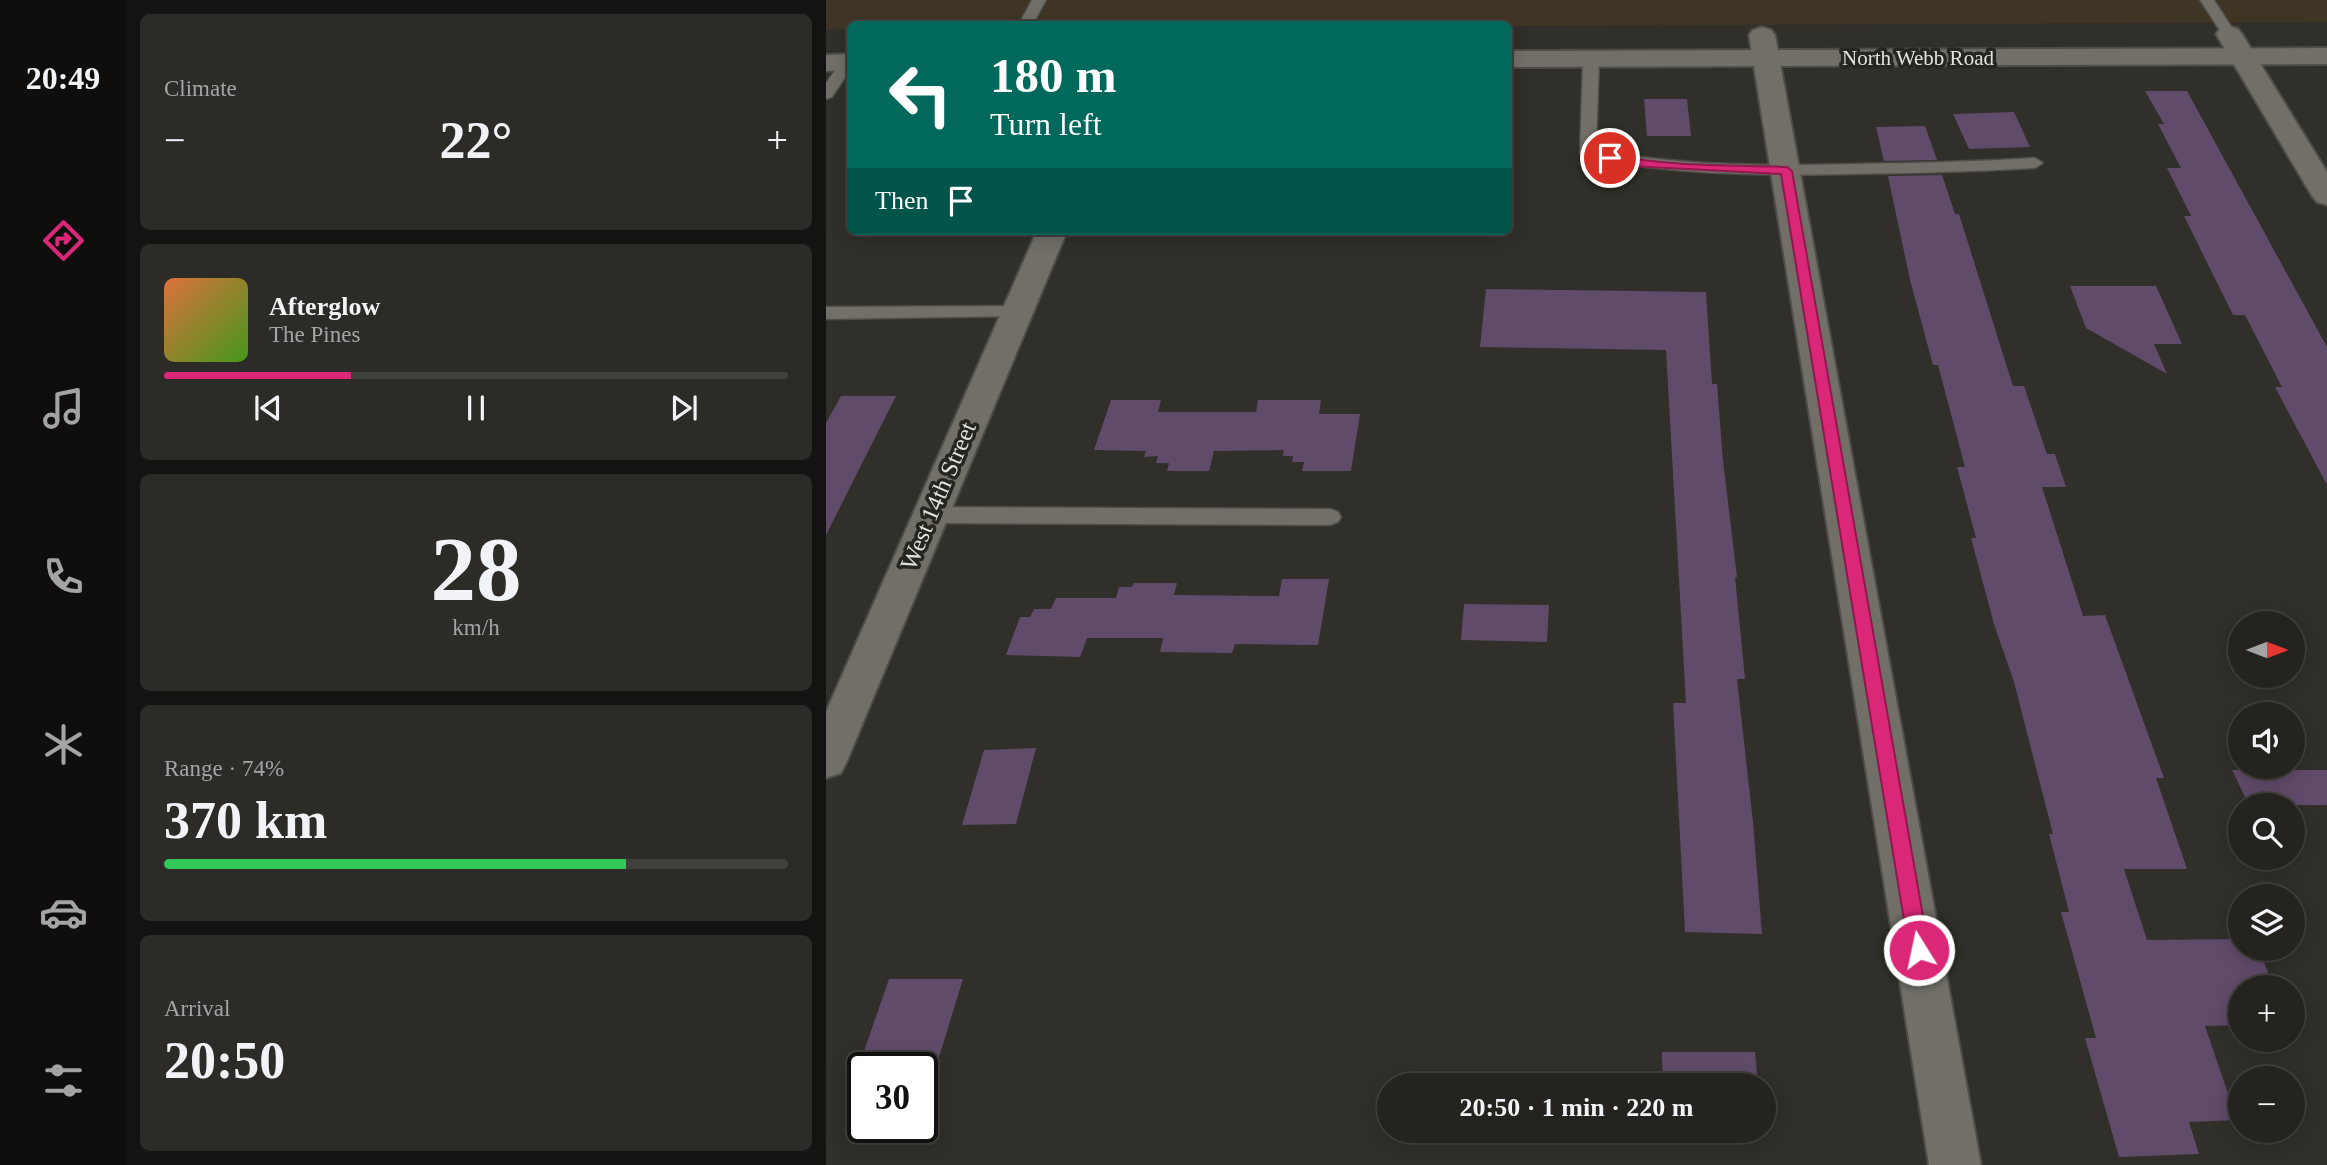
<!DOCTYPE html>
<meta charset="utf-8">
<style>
body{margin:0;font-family:"Times New Roman",serif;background:#2d2b28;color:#f1f3f6;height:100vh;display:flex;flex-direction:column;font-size:26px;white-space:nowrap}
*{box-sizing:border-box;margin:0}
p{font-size:23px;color:#a3a4a4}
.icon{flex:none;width:38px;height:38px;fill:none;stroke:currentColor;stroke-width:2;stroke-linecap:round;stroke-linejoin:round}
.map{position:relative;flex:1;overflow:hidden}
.sheet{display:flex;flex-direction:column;gap:14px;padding:14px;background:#141311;width:700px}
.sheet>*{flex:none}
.hud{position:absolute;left:21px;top:21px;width:665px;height:214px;border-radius:10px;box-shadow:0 4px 18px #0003,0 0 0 2px #42403d;background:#00695c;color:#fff;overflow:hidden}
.needle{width:46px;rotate:90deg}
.controls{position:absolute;left:1402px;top:611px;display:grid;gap:14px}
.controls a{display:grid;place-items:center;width:77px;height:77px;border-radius:50%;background:#25231f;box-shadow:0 4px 18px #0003,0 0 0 2px #42403d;font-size:35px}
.speed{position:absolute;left:21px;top:1052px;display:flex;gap:14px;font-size:35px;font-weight:700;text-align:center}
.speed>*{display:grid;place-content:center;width:91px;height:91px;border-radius:50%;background:#25231f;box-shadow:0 4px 18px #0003,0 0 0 2px #42403d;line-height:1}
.speed .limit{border:4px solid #111;border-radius:10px;background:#fff;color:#111}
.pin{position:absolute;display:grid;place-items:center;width:60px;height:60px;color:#fff;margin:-30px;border:4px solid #fff;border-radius:50%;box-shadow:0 2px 7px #0007}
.me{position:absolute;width:77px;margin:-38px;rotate:350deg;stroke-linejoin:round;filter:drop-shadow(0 0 5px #0008)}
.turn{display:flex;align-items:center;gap:24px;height:147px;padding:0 28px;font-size:32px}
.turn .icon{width:91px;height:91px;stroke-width:2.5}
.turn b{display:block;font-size:49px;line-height:60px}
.then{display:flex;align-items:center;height:66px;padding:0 28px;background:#0003;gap:14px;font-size:26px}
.big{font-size:52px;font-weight:800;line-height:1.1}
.sheet .card{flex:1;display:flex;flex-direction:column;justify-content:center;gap:10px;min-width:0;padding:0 24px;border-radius:10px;background:#2d2b28}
.sheet .dial{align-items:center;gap:0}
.dial b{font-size:91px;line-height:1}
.song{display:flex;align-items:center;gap:21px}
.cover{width:84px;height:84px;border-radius:10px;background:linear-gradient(135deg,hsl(20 70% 55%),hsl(100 70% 35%))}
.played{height:7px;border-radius:4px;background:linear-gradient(90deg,#db2777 30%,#42403d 30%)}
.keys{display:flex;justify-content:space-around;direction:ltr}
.heat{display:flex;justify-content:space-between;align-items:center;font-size:38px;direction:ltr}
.charge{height:10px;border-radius:5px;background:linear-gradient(90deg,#34c759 74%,#42403d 0)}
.trip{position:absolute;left:551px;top:1073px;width:399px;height:70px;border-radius:35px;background:#25231f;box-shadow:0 4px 18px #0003,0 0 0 2px #42403d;font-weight:800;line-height:70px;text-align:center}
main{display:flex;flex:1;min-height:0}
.menu{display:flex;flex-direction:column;width:126px;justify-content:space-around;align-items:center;background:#0f0e0c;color:#a3a4a4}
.menu .icon{width:49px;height:49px}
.menu .active{color:#db2777}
.menu b{font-size:32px;color:#f1f3f6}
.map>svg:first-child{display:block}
.commercial{fill:#3f3525}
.building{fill:#604b6a}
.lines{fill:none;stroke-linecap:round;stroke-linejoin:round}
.service-casing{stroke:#4d4c46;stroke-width:3}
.minor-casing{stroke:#4d4c46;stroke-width:4}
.secondary-casing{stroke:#4d4c46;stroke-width:4}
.service{fill:#716f68;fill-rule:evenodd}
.minor{fill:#716f68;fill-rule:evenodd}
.secondary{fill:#716f68;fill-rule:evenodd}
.route{fill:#db2777;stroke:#8e194d;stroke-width:2}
.labels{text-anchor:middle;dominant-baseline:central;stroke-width:7;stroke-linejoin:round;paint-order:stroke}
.far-street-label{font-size:21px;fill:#e2e1dc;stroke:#27251f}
.street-label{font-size:24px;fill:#e2e1dc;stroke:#27251f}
</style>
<main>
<nav class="menu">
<b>20:49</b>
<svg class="icon active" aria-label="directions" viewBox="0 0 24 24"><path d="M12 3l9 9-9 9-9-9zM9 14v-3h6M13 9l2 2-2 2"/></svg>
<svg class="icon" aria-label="music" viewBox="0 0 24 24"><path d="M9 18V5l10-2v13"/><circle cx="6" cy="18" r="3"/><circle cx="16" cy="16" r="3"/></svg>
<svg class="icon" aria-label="phone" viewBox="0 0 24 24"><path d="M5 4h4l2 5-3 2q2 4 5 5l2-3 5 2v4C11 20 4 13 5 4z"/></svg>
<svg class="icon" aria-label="climate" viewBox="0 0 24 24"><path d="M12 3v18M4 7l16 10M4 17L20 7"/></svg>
<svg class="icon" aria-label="car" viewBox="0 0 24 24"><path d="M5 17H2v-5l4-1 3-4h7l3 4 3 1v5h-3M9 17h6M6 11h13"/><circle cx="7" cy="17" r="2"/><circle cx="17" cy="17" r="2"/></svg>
<svg class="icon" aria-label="filters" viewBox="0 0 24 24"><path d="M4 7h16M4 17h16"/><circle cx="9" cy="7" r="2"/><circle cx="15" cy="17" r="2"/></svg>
</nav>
<section class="sheet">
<div class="card"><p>Climate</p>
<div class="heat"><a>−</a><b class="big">22°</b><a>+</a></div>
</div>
<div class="card">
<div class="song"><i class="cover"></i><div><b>Afterglow</b><p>The Pines</p></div></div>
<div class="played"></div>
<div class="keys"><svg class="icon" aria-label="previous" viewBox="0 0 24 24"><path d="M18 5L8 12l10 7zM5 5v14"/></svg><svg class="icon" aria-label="pause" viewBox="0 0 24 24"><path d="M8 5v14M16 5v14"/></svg><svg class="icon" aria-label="next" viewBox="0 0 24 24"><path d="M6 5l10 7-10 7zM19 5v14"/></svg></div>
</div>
<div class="card dial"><b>28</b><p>km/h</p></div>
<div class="card"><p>Range · 74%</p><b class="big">370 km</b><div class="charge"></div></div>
<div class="card"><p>Arrival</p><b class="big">20:50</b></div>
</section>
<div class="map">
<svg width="1501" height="1165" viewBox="0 0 1501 1165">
<rect width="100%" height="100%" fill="#312f29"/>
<polygon class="commercial" points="0,0 1501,0 1501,22 683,26 24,24 24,29 0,29"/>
<g class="building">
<polygon points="1319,91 1361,91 1501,347 1501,485 1449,387 1456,387 1419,315 1407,315 1358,216 1365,216 1341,168 1355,168 1332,124 1338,124"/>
<polygon points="818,99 861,99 865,136 821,136"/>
<polygon points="1188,112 1204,147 1143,149 1127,114"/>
<polygon points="1099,126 1111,160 1058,161 1050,127"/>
<polygon points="1116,175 1129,214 1133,214 1187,386 1198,386 1221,454 1229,454 1240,487 1216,487 1257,616 1279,615 1338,778 1330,778 1361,869 1298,869 1321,940 1414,939 1414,948 1433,948 1447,987 1414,987 1414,1025 1379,1026 1411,1120 1363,1122 1373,1154 1293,1157 1259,1038 1270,1038 1235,912 1243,912 1223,834 1227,834 1188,682 1168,624 1145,538 1150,538 1131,467 1139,467 1112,365 1107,365 1084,280 1062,176"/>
<polygon points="1244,286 1330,286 1356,344 1328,344 1341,374 1260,328"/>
<polygon points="660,289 880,292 886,384 891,384 897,461 911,577 909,577 919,679 911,679 927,822 936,934 859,932 847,703 860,703 840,350 654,347"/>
<polygon points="15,396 70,396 0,535 0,423"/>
<polygon points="285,400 335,400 332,412 430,412 432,400 495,400 493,414 534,414 525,471 476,471 478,462 466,462 467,456 457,456 458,450 388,451 383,471 341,471 343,463 330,463 332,456 318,457 320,451 268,450"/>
<polygon points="456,579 503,579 492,645 409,644 406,653 334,652 337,638 261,638 254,657 180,655 194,617 204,617 208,609 225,609 230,598 290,598 293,587 306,587 308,583 351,583 348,595 453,596"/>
<polygon points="638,604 723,605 721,642 635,640"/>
<polygon points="210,748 190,824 136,825 158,750"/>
<polygon points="1406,770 1501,770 1501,805 1423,805"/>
<polygon points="63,979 137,979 106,1080 96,1080 96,1068 37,1068 37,1080 28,1080"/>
<polygon points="836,1052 929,1052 932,1085 837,1085"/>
</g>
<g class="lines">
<g class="service-casing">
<g id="service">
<polygon points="206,0 220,0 207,24 193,24"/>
<polygon points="1374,0 1388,0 1410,34 1408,37 1398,37"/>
<path d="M765 54 773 59 770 150C855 166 941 166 1027 164 1088 163 1148 162 1209 158L1217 163 1209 168C1149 172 1088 173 1028 174 938 176 850 175 762 158L754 153 757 59Z"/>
<polygon points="24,58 24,70 6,97 0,99 0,83 17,59"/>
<polygon points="190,306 197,308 199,312 197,316 0,319 0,307"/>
<polygon points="104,507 504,509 512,512 515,517 512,522 504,525 104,523 96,520 93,515 96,510"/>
</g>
</g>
<g class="minor-casing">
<g id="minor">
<polygon points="1403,26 1412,29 1416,34 1501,172 1501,205 1491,202 1486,196 1390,34 1394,29"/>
<polygon points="936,27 945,30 949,35 1155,1165 1103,1165 923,35 927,30"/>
<polygon points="211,231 241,231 21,761 15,773 0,778 0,712"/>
</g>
</g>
<g class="secondary-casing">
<g id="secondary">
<polygon points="1501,48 1501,64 682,67 682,51"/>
<polygon points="24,54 24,70 0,71 0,55"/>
</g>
</g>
<use href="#service" class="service"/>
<use href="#minor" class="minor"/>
<use href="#secondary" class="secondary"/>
</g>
<path class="route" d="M784 154C841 167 902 165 961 167L966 171 1103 950 1100 956 1093 959 1086 956 1083 950 955 174 805 166 780 160V155Z"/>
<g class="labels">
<g class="far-street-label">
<text x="1092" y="58">North Webb Road</text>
</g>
<g class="street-label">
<text transform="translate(112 496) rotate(-67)">West 14th Street</text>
</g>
</g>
</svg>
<div class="controls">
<a><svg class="needle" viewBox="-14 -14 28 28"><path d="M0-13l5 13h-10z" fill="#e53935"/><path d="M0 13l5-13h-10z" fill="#a3a4a4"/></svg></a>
<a><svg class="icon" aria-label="sound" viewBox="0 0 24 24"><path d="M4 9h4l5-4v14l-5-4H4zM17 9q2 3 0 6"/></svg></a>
<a><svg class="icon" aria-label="search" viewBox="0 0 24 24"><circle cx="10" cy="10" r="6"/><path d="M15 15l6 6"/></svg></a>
<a><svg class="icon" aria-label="layers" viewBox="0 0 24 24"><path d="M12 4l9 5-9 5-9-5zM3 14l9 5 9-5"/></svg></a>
<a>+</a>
<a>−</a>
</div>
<div class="speed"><div class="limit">30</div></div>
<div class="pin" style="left:784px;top:158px;background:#d93025"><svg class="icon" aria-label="arrive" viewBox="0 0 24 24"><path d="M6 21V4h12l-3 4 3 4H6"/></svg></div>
<svg class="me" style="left:1093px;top:950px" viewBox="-20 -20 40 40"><circle r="17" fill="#db2777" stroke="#fff" stroke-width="3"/><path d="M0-11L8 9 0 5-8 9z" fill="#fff"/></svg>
<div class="trip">20:50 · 1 min · 220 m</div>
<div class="hud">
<div class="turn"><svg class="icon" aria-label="left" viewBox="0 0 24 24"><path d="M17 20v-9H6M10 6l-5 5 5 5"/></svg><div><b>180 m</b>Turn left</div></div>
<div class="then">Then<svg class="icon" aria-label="arrive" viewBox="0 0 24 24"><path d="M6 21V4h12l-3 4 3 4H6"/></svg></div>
</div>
</div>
</main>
